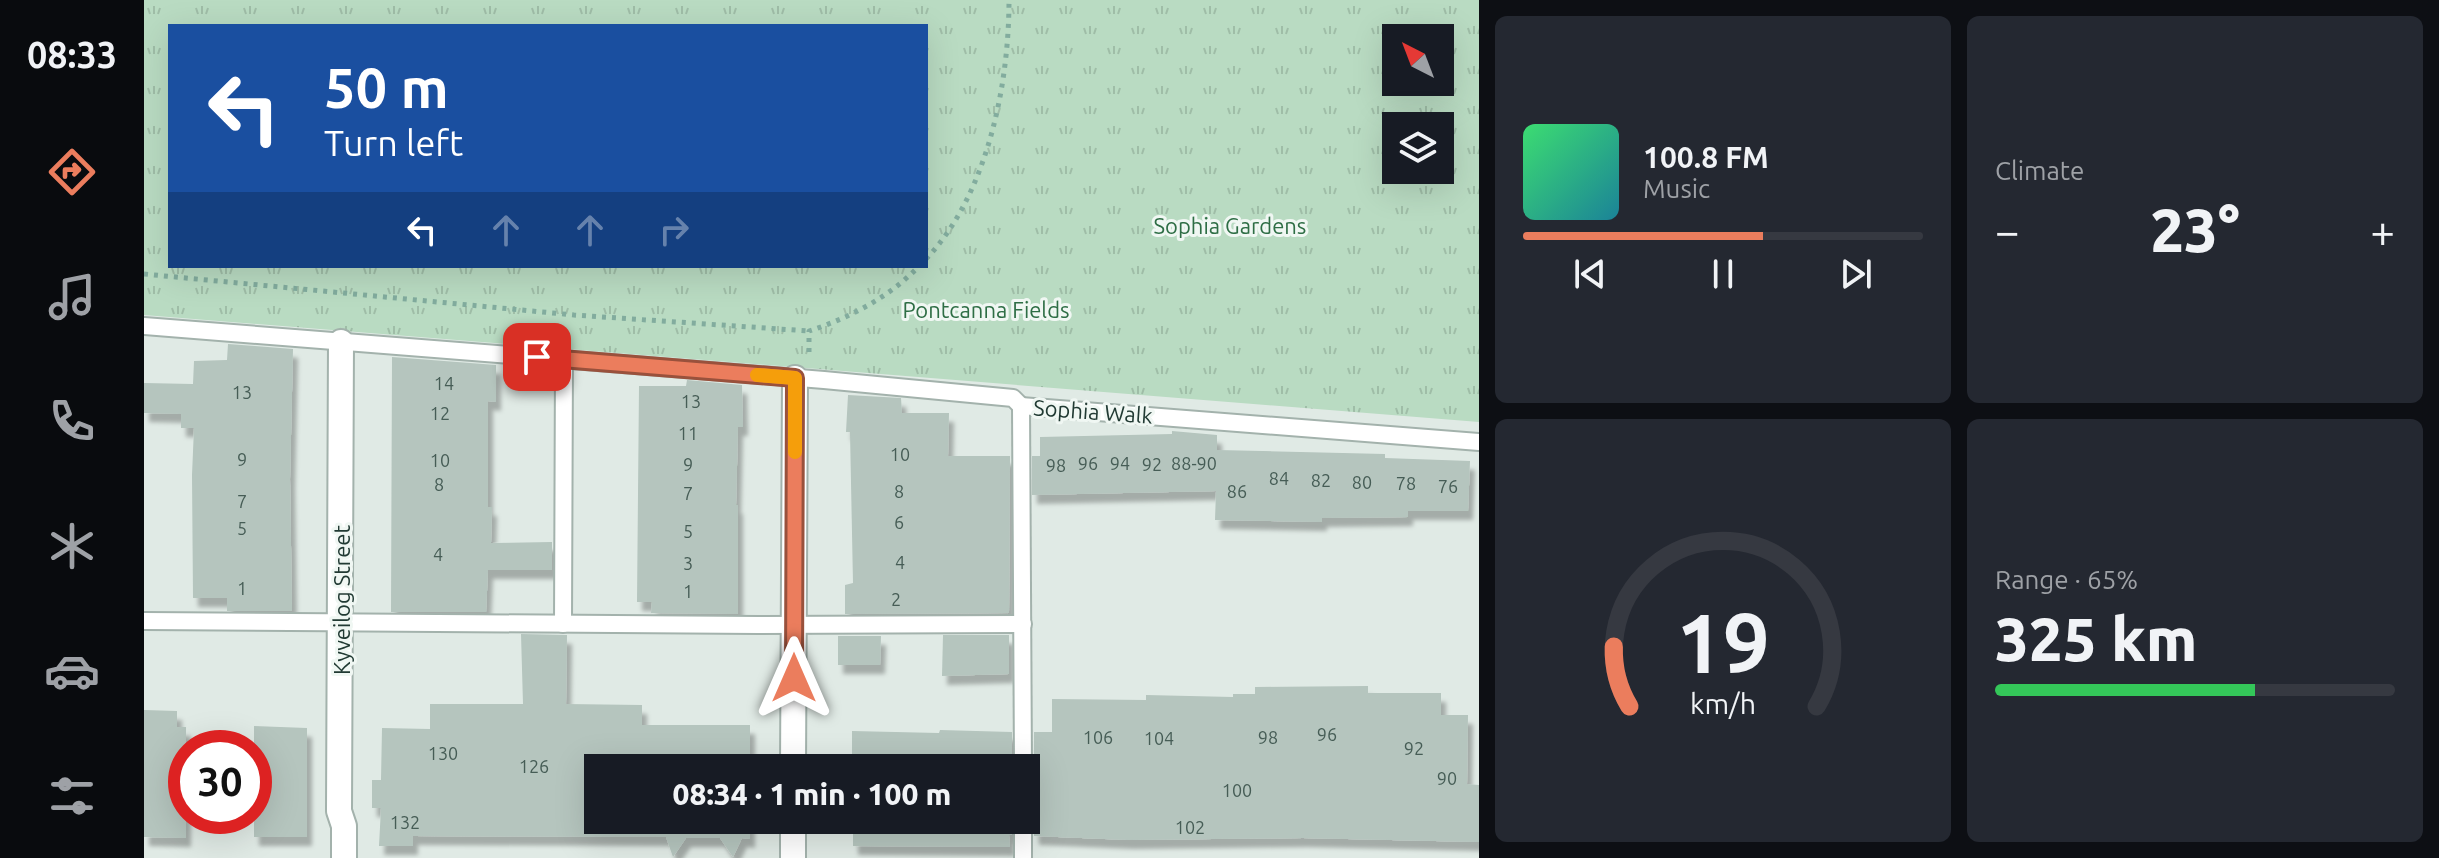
<!DOCTYPE html>
<meta charset="utf-8">
<style>
body{margin:0;font-family:Ubuntu,sans-serif;background:#242831;color:#f1f3f6;height:100vh;display:flex;flex-direction:column;font-size:30px;white-space:nowrap}
*{box-sizing:border-box;margin:0}
p{font-size:26px;color:#9ea1a6}
.icon{flex:none;width:44px;height:44px;fill:none;stroke:currentColor;stroke-width:2;stroke-linecap:round;stroke-linejoin:round}
.map{position:relative;flex:1;overflow:hidden}
.side{display:flex;flex-direction:column;gap:16px;padding:16px;background:#0d0f14;width:960px}
.side>*{flex:none}
.guide{position:absolute;left:24px;top:24px;width:760px;height:244px;border-radius:0px;box-shadow:0 8px 32px #0002;background:#1a4fa0;color:#fff;overflow:hidden}
.needle{width:52px;rotate:318deg}
.controls{position:absolute;left:1238px;top:24px;display:grid;gap:16px}
.controls a{display:grid;place-items:center;width:72px;height:72px;border-radius:0px;background:#171b24;box-shadow:0 8px 32px #0002;font-size:40px}
.speed{position:absolute;left:24px;top:730px;display:flex;gap:16px;font-size:40px;font-weight:700;text-align:center}
.speed>*{display:grid;place-content:center;width:104px;height:104px;border-radius:50%;background:#171b24;box-shadow:0 8px 32px #0002;line-height:1}
.speed .limit{border:12px solid #d22;background:#fff;color:#111}
.pin{position:absolute;display:grid;place-items:center;width:68px;height:68px;color:#fff;margin:-34px;border-radius:16px;box-shadow:0 4px 12px #0006}
.me{position:absolute;width:88px;margin:-44px;rotate:0deg;stroke-linejoin:round;filter:drop-shadow(0 0 6px #0008)}
.turn{display:flex;align-items:center;gap:28px;height:168px;padding:0 24px;font-size:36px}
.turn .icon{width:104px;height:104px;stroke-width:2.5}
.turn b{display:block;font-size:56px;line-height:68px}
.lanes{display:flex;align-items:center;height:76px;padding:0 24px;background:#0003;justify-content:center;gap:40px;direction:ltr}
.lanes .off{opacity:.35}
.big{font-size:60px;font-weight:800;line-height:1.1}
.side .card{flex:1;display:flex;flex-direction:column;justify-content:center;gap:12px;min-width:0;padding:0 28px;border-radius:12px;background:#242831}
.side .dial{align-items:center;gap:0}
.dial svg{height:208px;overflow:visible;fill:none;stroke:#363941;stroke-width:7;stroke-linecap:round;text-anchor:middle}
.dial text{fill:#f1f3f6;stroke:none}
.song{display:flex;align-items:center;gap:24px}
.cover{width:96px;height:96px;border-radius:12px;background:linear-gradient(135deg,hsl(140 70% 55%),hsl(190 70% 35%))}
.played{height:8px;border-radius:4px;background:linear-gradient(90deg,#eb7d5d 60%,#363941 60%)}
.keys{display:flex;justify-content:space-around;direction:ltr}
.heat{display:flex;justify-content:space-between;align-items:center;font-size:44px;direction:ltr}
.charge{height:12px;border-radius:6px;background:linear-gradient(90deg,#34c759 65%,#363941 0)}
.side .tiles{flex:1;display:grid;gap:16px;grid-template-columns:repeat(2,1fr)}
.trip{position:absolute;left:440px;top:754px;width:456px;height:80px;border-radius:0px;background:#171b24;box-shadow:0 8px 32px #0002;font-weight:800;line-height:80px;text-align:center}
main{display:flex;flex:1;min-height:0}
.menu{display:flex;flex-direction:column;width:144px;justify-content:space-around;align-items:center;background:#090b0e;color:#9ea1a6}
.menu .icon{width:56px;height:56px}
.menu .selected{color:#eb7d5d}
.menu b{font-size:36px;color:#f1f3f6}
.map>svg:first-child{display:block}
.park{fill:url(#park-tufts);fill-rule:evenodd}
.building{fill:#b5c5be;filter:url(#shadow)}
.lines{fill:none;stroke-linecap:round;stroke-linejoin:round}
.service-casing{stroke:#a3b2ac;stroke-width:20}
.minor-casing{stroke:#a3b2ac;stroke-width:28}
.path{stroke:#82ac9e;stroke-width:5;stroke-dasharray:4 6;stroke-linecap:butt}
.service{stroke:#fff;stroke-width:16}
.minor{stroke:#fff;stroke-width:24}
.route-casing{stroke:#99513c;stroke-width:20}
.route{stroke:#eb7d5d;stroke-width:14}
.slow{stroke:#f59e0b;stroke-width:14}
.labels{text-anchor:middle;dominant-baseline:central;stroke-width:6;stroke-linejoin:round;paint-order:stroke}
.number-label{font-size:18px;fill:#465d56}
.park-label{font-size:22px;fill:#2e6e45;stroke:#f0f7f3}
.street-label{font-size:22px;fill:#213a33;stroke:#f0f7f3}
</style>
<main>
<nav class="menu">
<b>08:33</b>
<svg class="icon selected" aria-label="directions" viewBox="0 0 24 24"><path d="M12 3l9 9-9 9-9-9zM9 14v-3h6M13 9l2 2-2 2"/></svg>
<svg class="icon" aria-label="music" viewBox="0 0 24 24"><path d="M9 18V5l10-2v13"/><circle cx="6" cy="18" r="3"/><circle cx="16" cy="16" r="3"/></svg>
<svg class="icon" aria-label="phone" viewBox="0 0 24 24"><path d="M5 4h4l2 5-3 2q2 4 5 5l2-3 5 2v4C11 20 4 13 5 4z"/></svg>
<svg class="icon" aria-label="climate" viewBox="0 0 24 24"><path d="M12 3v18M4 7l16 10M4 17L20 7"/></svg>
<svg class="icon" aria-label="car" viewBox="0 0 24 24"><path d="M5 17H2v-5l4-1 3-4h7l3 4 3 1v5h-3M9 17h6M6 11h13"/><circle cx="7" cy="17" r="2"/><circle cx="17" cy="17" r="2"/></svg>
<svg class="icon" aria-label="filters" viewBox="0 0 24 24"><path d="M4 7h16M4 17h16"/><circle cx="9" cy="7" r="2"/><circle cx="15" cy="17" r="2"/></svg>
</nav>
<div class="map">
<svg width="1335" height="858" viewBox="0 0 1335 858">
<defs>
<pattern id="park-tufts" width="24" height="20" patternUnits="userSpaceOnUse" patternTransform="scale(2)"><rect width="24" height="20" fill="#b9dbc2"/><path d="M3 7l-1-3M5 7V3M7 7l1-3M15 17l-1-3M17 17v-4M19 17l1-3" fill="none" stroke="#9fbda7"/></pattern>
<filter id="shadow"><feDropShadow dx="5" dy="9" stdDeviation="2" flood-color="#0004"/></filter>
</defs>
<rect width="100%" height="100%" fill="#e0eae5"/>
<path class="park" d="M0 0H1335V422L0 315ZM26 26H782V266H26ZM1252 38H1296V82H1252ZM1252 126H1296V170H1252Z"/>
<g class="building">
<polygon points="84,344 149,349 146,479 148,611 83,611 83,598 49,598 48,475 50,428 37,428 37,414 0,413 0,383 49,384 50,361 83,360"/>
<polygon points="248,357 352,365 352,402 344,401 344,507 348,507 347,543 408,542 408,570 344,570 342,612 247,612"/>
<polygon points="543,380 598,385 599,427 594,427 592,505 594,505 594,614 507,613 508,602 493,602 495,386 542,386"/>
<polygon points="704,395 757,398 758,413 805,413 804,456 866,456 865,613 701,614 701,585 709,583 706,432 702,432"/>
<polygon points="1028,431 1073,435 1073,450 1241,454 1241,458 1326,461 1324,511 1264,511 1264,517 1178,518 1178,522 1071,520 1072,491 888,495 888,456 896,456 896,437 1028,434"/>
<polygon points="377,634 423,635 422,704 498,705 498,725 606,725 606,768 454,768 454,820 606,820 606,839 598,838 589,857 576,838 542,838 529,857 522,837 269,836 269,846 235,846 237,808 228,808 228,780 237,780 238,728 286,729 286,704 379,704"/>
<polygon points="799,635 865,635 865,674 798,676"/>
<polygon points="694,636 737,636 736,665 694,665"/>
<polygon points="1224,686 1224,693 1297,693 1297,715 1324,715 1323,784 1335,785 1335,842 1159,838 985,840 890,836 889,815 882,810 882,778 888,774 890,769 890,732 908,732 908,699 1002,700 1002,695 1089,697 1089,694 1111,694 1111,687"/>
<polygon points="0,710 33,711 33,727 42,727 42,838 0,837"/>
<polygon points="110,726 163,728 163,837 110,837"/>
<polygon points="796,730 868,732 868,768 708,768 708,731 795,733"/>
<polygon points="709,820 868,820 868,835 865,835 866,847 709,846"/>
</g>
<g class="lines">
<g class="service-casing">
<g id="service">
<polyline points="0,326 680,380 869,398 877,406"/>
<polyline points="877,406 1335,442"/>
<polyline points="877,406 879,768"/>
<polyline points="0,621 614,625 879,624"/>
<polyline points="419,624 420,359"/>
<polyline points="879,820 879,858"/>
</g>
</g>
<g class="minor-casing">
<g id="minor">
<polyline points="197,342 195,811 200,826 200,858"/>
<polyline points="649,768 651,378"/>
<polyline points="649,858 649,820"/>
</g>
</g>
<g class="path">
<path d="M782 259C843 195 865 86 865 0"/>
<polyline points="0,274 430,315 665,331"/>
<path d="M665 352V331C705 318 746 297 775 266"/>
</g>
<use href="#service" class="service"/>
<use href="#minor" class="minor"/>
</g>
<g class="lines">
<g class="route-casing">
<polyline id="route" points="393,357 651,378 650,678"/>
</g>
<use href="#route" class="route"/>
<polyline class="slow" points="613,375 651,378 651,452"/>
</g>
<g class="labels">
<g class="number-label">
<text x="300" y="383">14</text>
<text x="98" y="392">13</text>
<text x="547" y="401">13</text>
<text x="296" y="413">12</text>
<text x="544" y="433">11</text>
<text x="756" y="454">10</text>
<text x="98" y="459">9</text>
<text x="296" y="460">10</text>
<text x="944" y="463">96</text>
<text x="976" y="463">94</text>
<text x="1050" y="463">88-90</text>
<text x="544" y="464">9</text>
<text x="1008" y="464">92</text>
<text x="912" y="465">98</text>
<text x="1135" y="478">84</text>
<text x="1177" y="480">82</text>
<text x="1218" y="482">80</text>
<text x="1262" y="483">78</text>
<text x="295" y="484">8</text>
<text x="1304" y="486">76</text>
<text x="755" y="491">8</text>
<text x="1093" y="491">86</text>
<text x="544" y="493">7</text>
<text x="98" y="501">7</text>
<text x="755" y="522">6</text>
<text x="98" y="528">5</text>
<text x="544" y="531">5</text>
<text x="294" y="554">4</text>
<text x="756" y="562">4</text>
<text x="544" y="563">3</text>
<text x="98" y="588">1</text>
<text x="544" y="591">1</text>
<text x="752" y="599">2</text>
<text x="1183" y="734">96</text>
<text x="954" y="737">106</text>
<text x="1124" y="737">98</text>
<text x="1015" y="738">104</text>
<text x="1270" y="748">92</text>
<text x="299" y="753">130</text>
<text x="390" y="766">126</text>
<text x="1303" y="778">90</text>
<text x="1093" y="790">100</text>
<text x="261" y="822">132</text>
<text x="1046" y="827">102</text>
</g>
<g class="park-label">
<text x="1086" y="225">Sophia Gardens</text>
<text x="842" y="309">Pontcanna Fields</text>
</g>
<g class="street-label">
<text transform="translate(949 411) rotate(4)">Sophia Walk</text>
<text transform="translate(197 600) rotate(-90)">Kyveilog Street</text>
</g>
</g>
</svg>
<div class="controls">
<a><svg class="needle" viewBox="-14 -14 28 28"><path d="M0-13l5 13h-10z" fill="#e53935"/><path d="M0 13l5-13h-10z" fill="#9ea1a6"/></svg></a>
<a><svg class="icon" aria-label="layers" viewBox="0 0 24 24"><path d="M12 4l9 5-9 5-9-5zM3 14l9 5 9-5"/></svg></a>
</div>
<div class="speed"><div class="limit">30</div></div>
<div class="pin" style="left:393px;top:357px;background:#d93025"><svg class="icon" aria-label="arrive" viewBox="0 0 24 24"><path d="M6 21V4h12l-3 4 3 4H6"/></svg></div>
<svg class="me" style="left:650px;top:678px" viewBox="-20 -20 40 40"><path d="M0-17L14 15 0 8-14 15z" fill="#eb7d5d" stroke="#fff" stroke-width="4"/></svg>
<div class="trip">08:34 · 1 min · 100 m</div>
<div class="guide">
<div class="turn"><svg class="icon" aria-label="left" viewBox="0 0 24 24"><path d="M17 20v-9H6M10 6l-5 5 5 5"/></svg><div><b>50 m</b>Turn left</div></div>
<div class="lanes"><svg class="icon" aria-label="left" viewBox="0 0 24 24"><path d="M17 20v-9H6M10 6l-5 5 5 5"/></svg><svg class="icon off" aria-label="ahead" viewBox="0 0 24 24"><path d="M12 20V5M6 11l6-6 6 6"/></svg><svg class="icon off" aria-label="ahead" viewBox="0 0 24 24"><path d="M12 20V5M6 11l6-6 6 6"/></svg><svg class="icon off" aria-label="right" viewBox="0 0 24 24"><path d="M7 20v-9h11M14 6l5 5-5 5"/></svg></div>
</div>
</div>
<section class="side">
<div class="tiles">
<div class="card">
<div class="song"><i class="cover"></i><div><b>100.8 FM</b><p>Music</p></div></div>
<div class="played"></div>
<div class="keys"><svg class="icon" aria-label="previous" viewBox="0 0 24 24"><path d="M18 5L8 12l10 7zM5 5v14"/></svg><svg class="icon" aria-label="pause" viewBox="0 0 24 24"><path d="M8 5v14M16 5v14"/></svg><svg class="icon" aria-label="next" viewBox="0 0 24 24"><path d="M6 5l10 7-10 7zM19 5v14"/></svg></div>
</div>
<div class="card"><p>Climate</p>
<div class="heat"><a>−</a><b class="big">23°</b><a>+</a></div>
</div>
<div class="card dial"><svg viewBox="0 0 100 80">
<path d="M14 69A42 42 0 1 1 86 69"/>
<path d="M14 69A42 42 0 0 1 8 46" stroke="#eb7d5d"/>
<text x="50" y="56" font-size="32" font-weight="700">19</text>
<text x="50" y="72" font-size="11">km/h</text>
</svg></div>
<div class="card"><p>Range · 65%</p><b class="big">325 km</b><div class="charge"></div></div>
</div>
</section>
</main>
